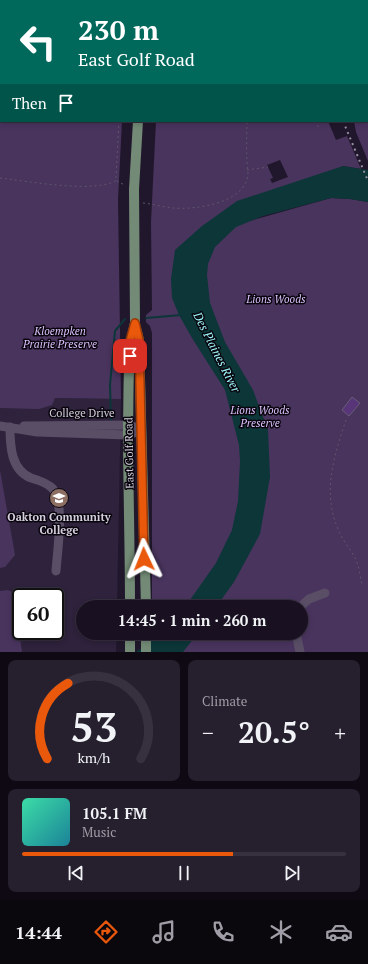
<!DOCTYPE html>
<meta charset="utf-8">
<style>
body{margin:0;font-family:"PT Serif",serif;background:#261f2e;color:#f1f3f6;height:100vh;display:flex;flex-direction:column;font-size:15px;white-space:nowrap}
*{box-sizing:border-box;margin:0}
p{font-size:13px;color:#9f9da5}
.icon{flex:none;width:22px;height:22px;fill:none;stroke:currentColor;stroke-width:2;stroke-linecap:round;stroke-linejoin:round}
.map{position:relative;height:652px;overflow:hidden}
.sheet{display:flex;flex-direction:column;gap:8px;padding:8px;background:#0e0912;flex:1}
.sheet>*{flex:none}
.guide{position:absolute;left:0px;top:0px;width:368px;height:122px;box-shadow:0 2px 6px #0003,0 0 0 1px #37313f;background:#00695c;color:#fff;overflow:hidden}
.speed{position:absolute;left:12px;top:588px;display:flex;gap:8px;font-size:20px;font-weight:700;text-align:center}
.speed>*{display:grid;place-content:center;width:52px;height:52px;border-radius:50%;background:#191121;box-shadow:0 2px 6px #0003,0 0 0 1px #37313f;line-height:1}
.speed .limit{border:2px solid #111;border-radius:6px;background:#fff;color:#111}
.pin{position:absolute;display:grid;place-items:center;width:34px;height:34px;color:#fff;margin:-17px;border-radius:8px;box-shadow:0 2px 6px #0006}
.me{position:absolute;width:44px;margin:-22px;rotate:358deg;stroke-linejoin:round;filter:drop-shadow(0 0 3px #0008)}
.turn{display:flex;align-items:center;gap:14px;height:84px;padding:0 12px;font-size:18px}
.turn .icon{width:52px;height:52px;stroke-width:2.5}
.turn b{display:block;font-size:28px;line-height:34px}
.then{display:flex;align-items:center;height:38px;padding:0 12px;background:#0003;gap:8px;font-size:15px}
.big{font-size:30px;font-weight:600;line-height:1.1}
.sheet .widget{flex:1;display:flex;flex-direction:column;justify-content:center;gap:6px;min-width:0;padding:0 14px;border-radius:8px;background:#261f2e}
.sheet .dial{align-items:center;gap:0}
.dial svg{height:104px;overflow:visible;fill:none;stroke:#37313f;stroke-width:7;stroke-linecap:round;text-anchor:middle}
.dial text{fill:#f1f3f6;stroke:none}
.song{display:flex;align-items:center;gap:12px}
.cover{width:48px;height:48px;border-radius:6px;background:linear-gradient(135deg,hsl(160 70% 55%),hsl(190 70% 35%))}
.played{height:4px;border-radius:2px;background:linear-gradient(90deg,#ea580c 65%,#37313f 65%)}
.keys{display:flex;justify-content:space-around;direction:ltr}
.heat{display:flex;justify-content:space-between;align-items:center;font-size:22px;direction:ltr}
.sheet .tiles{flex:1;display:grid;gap:8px;grid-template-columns:1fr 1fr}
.widget:last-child{grid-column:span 2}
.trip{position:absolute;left:76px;top:600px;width:232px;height:40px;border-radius:20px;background:#191121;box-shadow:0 2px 6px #0003,0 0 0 1px #37313f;font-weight:600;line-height:40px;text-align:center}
.menu{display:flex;height:64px;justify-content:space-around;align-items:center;background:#0a070d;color:#9f9da5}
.menu .icon{width:28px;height:28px}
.menu .current{color:#ea580c}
.menu b{font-size:18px;color:#f1f3f6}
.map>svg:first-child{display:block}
.built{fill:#2e223c;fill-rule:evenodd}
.green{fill:#49345e;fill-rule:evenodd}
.water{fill:#0c3638}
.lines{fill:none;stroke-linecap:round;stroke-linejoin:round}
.stream{stroke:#0c3638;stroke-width:2}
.building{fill:#573578;stroke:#675c75}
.path{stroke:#5e5669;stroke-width:1;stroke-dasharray:2 3;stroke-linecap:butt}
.minor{stroke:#594e66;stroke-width:9}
.major{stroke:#738b76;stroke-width:10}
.rail{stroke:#9790a1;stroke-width:2;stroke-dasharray:2 4;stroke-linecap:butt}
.route-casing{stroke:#983908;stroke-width:10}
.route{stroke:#ea580c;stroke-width:7}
.labels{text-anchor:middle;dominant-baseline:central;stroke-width:3;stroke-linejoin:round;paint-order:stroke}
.park-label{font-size:11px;font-style:italic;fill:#dbc1fc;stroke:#09050d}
.street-label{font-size:11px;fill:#d4cedd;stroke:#09050d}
.poi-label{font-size:11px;font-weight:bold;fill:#d4cedd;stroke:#09050d}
.water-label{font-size:12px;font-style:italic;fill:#9df6fb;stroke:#09050d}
</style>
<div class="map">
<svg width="368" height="652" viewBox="0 0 368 652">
<rect width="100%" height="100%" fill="#21172c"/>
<path class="built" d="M0 397 121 399 117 607H83V633H117L116 652H0ZM21 597H55V631H21Z"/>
<g class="green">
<polygon points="0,0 145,0 1,1 1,121 122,121 118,199 121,399 55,398 52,405 39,409 0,408"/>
<polygon points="300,0 368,0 368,161 356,132 354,121 367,121 367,1"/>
<path d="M156 121H328L336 140 347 136 361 169 343 166 250 221 331 198 350 199 368 202V652H153V633H301V607H152V333L150 326 146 322V315L152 310 151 222ZM280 160 288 177 272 183 270 179 273 178 267 165Z"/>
<polygon points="0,470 15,555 5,567 0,568"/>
<polygon points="8,590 14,593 22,652 0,652 0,591"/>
</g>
<g class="water">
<polygon points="343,166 368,170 368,202 350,199 331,198 263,216 236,227 215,247 208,264 207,275 210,303 225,342 253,390 268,430 270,477 260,534 234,582 216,607 185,607 216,563 232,530 238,501 240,461 239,445 225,390 192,338 179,315 172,298 171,279 175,250 202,226 237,201"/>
<polygon points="163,633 198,633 183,652 136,652"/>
</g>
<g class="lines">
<g class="stream">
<polyline points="146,318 181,315"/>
<polyline points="111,420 110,385 115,331 125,319"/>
</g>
</g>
<polygon class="building" points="352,397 360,403 349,416 342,410"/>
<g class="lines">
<g class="path">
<polyline points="42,0 45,1"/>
<polyline points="15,1 15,0"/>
<polyline points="129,1 129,0"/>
<polyline points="0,52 1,44"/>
<polyline points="119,121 116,178 118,182 125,185"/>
<polyline points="315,121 319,128"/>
<polyline points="247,170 268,167"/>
<path d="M0 178C27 181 96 194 117 180"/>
<path d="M143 203C153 204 163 207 173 208 196 210 246 203 248 174 248 170 247 165 247 161 246 148 247 134 247 121"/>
<path d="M346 420C334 456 322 492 338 529 342 540 350 548 355 558 359 565 360 576 362 585"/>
</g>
<g class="minor">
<polyline points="0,426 37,432 128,435 141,430"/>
<polyline points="24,426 128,425 135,427"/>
<path d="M10 427C10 446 11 470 31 478 38 480 48 483 53 489 65 502 57 554 56 571"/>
<polyline points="300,607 309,599 325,593"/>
<polyline points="296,633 300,652"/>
</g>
<g class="major">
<polyline points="162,1 162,0"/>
<polyline points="135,325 139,340 146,607"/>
<path d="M130 607C130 546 128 485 128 423 129 390 127 356 135 323L134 189 138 121"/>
<polyline points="130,633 130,652"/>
<polyline points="146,633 146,652"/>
</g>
<g class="rail">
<polyline points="289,0 289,1"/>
<polyline points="343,121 368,181"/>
</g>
</g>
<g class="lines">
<g class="route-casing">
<polyline id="route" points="130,356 130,341 135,323 139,340 144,559"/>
</g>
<use href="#route" class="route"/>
</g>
<defs>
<g id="university-disc" transform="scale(1)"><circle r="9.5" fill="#8d6e63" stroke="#09050d"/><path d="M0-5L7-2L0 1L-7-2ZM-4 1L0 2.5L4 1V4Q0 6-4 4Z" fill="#fff"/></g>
</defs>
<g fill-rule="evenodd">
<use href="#university-disc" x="59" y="498"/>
</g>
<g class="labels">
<g class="park-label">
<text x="276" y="299">Lions Woods</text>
<text x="60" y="331">Kloempken<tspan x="60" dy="13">Prairie Preserve</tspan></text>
<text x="260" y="410">Lions Woods<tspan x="260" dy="13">Preserve</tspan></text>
</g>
<g class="street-label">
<text x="82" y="413">College Drive</text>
<text transform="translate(129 453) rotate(-91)">East Golf Road</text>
</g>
<g class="poi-label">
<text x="59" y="517">Oakton Community<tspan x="59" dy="13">College</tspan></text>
</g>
<g class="water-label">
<text transform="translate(217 352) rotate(63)">Des Plaines River</text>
</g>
</g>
</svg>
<div class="speed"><div class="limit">60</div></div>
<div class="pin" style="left:130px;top:356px;background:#d93025"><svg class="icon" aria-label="arrive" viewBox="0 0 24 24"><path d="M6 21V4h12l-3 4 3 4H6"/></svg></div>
<svg class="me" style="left:144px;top:559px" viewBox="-20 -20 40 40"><path d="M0-17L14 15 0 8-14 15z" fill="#ea580c" stroke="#fff" stroke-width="4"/></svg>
<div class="trip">14:45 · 1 min · 260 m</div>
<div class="guide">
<div class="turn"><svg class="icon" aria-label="left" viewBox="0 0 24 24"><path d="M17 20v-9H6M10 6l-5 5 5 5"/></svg><div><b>230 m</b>East Golf Road</div></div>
<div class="then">Then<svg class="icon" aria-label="arrive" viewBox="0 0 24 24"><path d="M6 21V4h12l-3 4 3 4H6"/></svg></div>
</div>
</div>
<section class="sheet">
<div class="tiles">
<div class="widget dial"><svg viewBox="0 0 100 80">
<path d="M14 69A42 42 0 1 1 86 69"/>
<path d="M14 69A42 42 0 0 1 30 11" stroke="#ea580c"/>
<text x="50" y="56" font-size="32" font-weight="700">53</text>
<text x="50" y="72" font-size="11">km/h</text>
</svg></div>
<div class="widget"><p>Climate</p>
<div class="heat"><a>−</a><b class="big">20.5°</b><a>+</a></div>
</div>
<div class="widget">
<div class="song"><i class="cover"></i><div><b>105.1 FM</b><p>Music</p></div></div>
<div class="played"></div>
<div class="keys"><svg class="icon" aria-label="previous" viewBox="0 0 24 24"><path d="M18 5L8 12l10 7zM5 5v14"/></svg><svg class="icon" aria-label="pause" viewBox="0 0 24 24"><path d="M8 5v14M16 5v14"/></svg><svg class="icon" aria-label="next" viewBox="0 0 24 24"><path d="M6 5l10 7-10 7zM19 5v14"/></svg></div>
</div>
</div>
</section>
<nav class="menu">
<b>14:44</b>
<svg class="icon current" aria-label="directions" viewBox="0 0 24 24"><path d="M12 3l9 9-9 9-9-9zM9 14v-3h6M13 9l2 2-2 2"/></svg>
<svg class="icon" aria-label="music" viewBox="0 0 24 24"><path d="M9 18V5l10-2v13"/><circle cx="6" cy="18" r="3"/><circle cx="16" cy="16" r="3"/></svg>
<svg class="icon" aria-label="phone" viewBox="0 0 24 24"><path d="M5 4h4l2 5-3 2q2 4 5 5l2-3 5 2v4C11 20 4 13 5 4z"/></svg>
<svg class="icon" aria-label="climate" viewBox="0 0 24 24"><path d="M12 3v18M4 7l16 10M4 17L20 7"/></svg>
<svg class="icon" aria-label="car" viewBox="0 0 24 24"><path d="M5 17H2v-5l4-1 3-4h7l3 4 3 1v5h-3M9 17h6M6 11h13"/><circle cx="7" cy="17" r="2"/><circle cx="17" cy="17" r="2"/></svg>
</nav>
